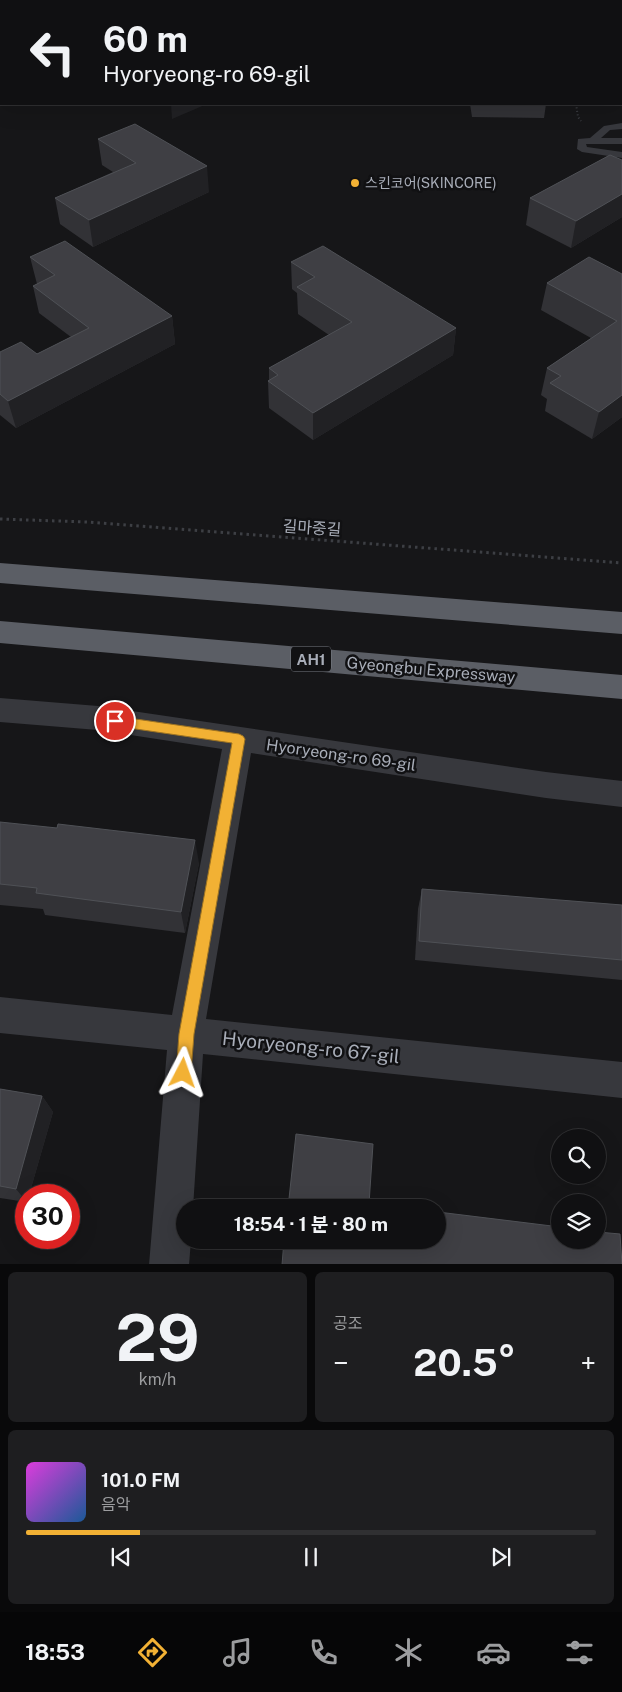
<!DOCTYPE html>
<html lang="ko">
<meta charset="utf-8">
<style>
body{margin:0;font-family:"Public Sans","Noto Sans KR",sans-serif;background:#1e1e20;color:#f1f3f6;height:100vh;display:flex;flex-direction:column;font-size:19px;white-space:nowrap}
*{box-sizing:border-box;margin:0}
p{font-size:16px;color:#9c9d9f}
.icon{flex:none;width:28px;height:28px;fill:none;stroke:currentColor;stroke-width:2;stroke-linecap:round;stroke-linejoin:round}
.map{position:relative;height:1264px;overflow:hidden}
.panel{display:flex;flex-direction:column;gap:8px;padding:8px;background:#09090a;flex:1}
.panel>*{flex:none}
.banner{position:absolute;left:0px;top:0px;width:622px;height:105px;box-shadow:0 5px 20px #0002,0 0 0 1px #303032;background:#101012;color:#f1f3f6;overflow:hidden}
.fabs{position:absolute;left:551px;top:1129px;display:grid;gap:10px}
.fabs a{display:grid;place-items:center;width:55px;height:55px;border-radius:50%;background:#101012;box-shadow:0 5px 20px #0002,0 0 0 1px #303032;font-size:25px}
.speed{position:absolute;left:15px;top:1184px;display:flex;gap:10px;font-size:25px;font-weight:700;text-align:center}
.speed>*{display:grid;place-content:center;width:65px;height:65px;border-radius:50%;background:#101012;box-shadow:0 5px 20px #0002,0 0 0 1px #303032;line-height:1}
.speed .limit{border:8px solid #d22;background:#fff;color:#111}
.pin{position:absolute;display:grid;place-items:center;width:42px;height:42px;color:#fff;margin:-21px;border:2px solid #fff;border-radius:50%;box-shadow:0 1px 5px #0007}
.me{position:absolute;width:55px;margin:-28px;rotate:4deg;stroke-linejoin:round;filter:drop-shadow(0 0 4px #0008)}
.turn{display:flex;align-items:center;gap:18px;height:105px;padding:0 20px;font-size:22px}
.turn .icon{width:65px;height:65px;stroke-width:2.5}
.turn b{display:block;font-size:35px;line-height:42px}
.big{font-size:38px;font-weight:700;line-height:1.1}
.panel .card{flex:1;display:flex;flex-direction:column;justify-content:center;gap:8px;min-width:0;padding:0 18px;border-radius:8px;background:#1e1e20}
.panel .dial{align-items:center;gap:0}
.dial b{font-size:65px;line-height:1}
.song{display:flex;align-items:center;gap:15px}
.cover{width:60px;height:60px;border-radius:8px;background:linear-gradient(135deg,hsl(300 70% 55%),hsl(210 70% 35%))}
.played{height:5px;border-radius:2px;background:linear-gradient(90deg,#f2b134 20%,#303032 20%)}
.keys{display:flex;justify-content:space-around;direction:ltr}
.heat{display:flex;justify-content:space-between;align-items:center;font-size:28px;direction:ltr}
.panel .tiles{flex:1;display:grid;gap:8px;grid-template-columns:1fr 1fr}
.card:last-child{grid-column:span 2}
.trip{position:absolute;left:176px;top:1199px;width:270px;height:50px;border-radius:25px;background:#101012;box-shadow:0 5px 20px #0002,0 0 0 1px #303032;font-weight:700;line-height:50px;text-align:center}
.tabs{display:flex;height:80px;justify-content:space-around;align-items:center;background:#060607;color:#9c9d9f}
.tabs .icon{width:35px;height:35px}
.tabs .selected{color:#f2b134}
.tabs b{font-size:22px;color:#f1f3f6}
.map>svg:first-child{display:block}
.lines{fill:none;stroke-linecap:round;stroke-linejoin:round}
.path-far1{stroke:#3d3f44;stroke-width:2;stroke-dasharray:1 2.5;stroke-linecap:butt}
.path{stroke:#3d3f44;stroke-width:3;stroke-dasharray:2.5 4;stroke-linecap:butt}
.service{fill:#37383d;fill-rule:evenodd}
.minor{fill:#37383d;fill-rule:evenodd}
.trunk{fill:#5b5e65;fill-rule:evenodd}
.wall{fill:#323236}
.shaded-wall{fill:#212124}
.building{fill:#3f3f44;stroke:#4f5156}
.route{fill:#f2b134;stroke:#9d7322}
.poi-dot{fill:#f2b134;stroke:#111113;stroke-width:2}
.labels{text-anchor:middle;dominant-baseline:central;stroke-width:5;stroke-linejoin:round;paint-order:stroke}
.far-poi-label{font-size:14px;fill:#a8adb8;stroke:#111113;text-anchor:start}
.shield{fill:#111113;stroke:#7b7e86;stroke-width:1}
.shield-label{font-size:15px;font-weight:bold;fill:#a8adb8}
.street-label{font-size:16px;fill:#a8adb8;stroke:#111113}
.near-street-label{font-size:19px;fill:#a8adb8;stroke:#111113}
</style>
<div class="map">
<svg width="622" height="1265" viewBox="0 0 622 1265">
<rect width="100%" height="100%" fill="#161618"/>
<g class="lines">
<g class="path-far1">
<polyline points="576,104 578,117 581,121"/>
<polyline points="572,105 606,105"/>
</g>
<polyline class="path" points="0,519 87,522 622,563"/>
<g class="service">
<rect x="360" y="0" width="8" height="1"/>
<polygon points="622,123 622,129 610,130 601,138 622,138 622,144 586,144 587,147 622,152 622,158 582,152 577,149 578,139 590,138 604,126"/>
</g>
<polygon class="minor" points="0,698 98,706 546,772 622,781 622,807 546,798 251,753 206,1019 622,1062 622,1098 203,1054 193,1208 185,1208 185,1240 191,1240 189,1265 149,1265 167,1050 0,1033 0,997 172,1015 222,749 98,730 0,722"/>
<g class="trunk">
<polygon points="0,563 622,612 622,634 0,583"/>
<polygon points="0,621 622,675 622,699 0,643"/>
</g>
</g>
<g class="wall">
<rect x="201" y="0" width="64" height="1"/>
<polygon points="595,0 622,0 622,61 621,61 621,1 595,1"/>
<polygon points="470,104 546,104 544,118 472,117"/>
<polygon points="98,139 209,192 93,247 60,224 55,198 113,172 102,165"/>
<polygon points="622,160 622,217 571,248 526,225 530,198"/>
<polygon points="30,257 172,316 175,344 16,428 0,415 0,352 37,354 71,337 39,313 33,286 37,284"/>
<polygon points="291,262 456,328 453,355 313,440 269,408 268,381 269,380 269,368 329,335 298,314 297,293 292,289"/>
<polygon points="622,274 622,417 592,439 545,411 547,399 541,395 547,368 591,338 541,310 547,283"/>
<polygon points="0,822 199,863 185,933 45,915 43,909 0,905"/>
<polygon points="422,889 622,905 622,980 415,960 418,909"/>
<polygon points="0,1089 42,1096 53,1112 29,1195 26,1195 26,1202 0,1198"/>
</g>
<g class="shaded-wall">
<polygon points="171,104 207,104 172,119"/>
<polygon points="207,166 209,192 93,247 89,220"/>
<polygon points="622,194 622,217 571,248 576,221"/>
<polygon points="172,316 175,344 16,428 8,401"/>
<polygon points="456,328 453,355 313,440 313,413"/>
<polygon points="622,395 622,417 592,439 599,412"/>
<polygon points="195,840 199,863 185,933 181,912"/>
<polygon points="42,1096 53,1112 29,1195 26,1195 26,1201 16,1189"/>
</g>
<g class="building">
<polygon points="201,0 249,0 248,1 201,1"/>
<polygon points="427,0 477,0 478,1 427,1"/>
<polygon points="606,0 622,0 622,39 621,39 621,1 606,1"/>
<polygon points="135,124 207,166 89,220 55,198 136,163 98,139"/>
<polygon points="610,155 622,160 622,194 576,221 530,198"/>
<polygon points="65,241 172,316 8,401 0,394 0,352 21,342 37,354 89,328 33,286 55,275 30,257"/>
<polygon points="323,246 456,328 313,413 268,381 278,375 269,368 352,322 297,287 315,277 291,262"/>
<polygon points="589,257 622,274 622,395 599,412 550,383 561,376 547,368 617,321 547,283"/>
<polygon points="0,822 57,828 58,824 195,840 181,912 36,893 37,888 0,884"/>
<polygon points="422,889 622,905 622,960 419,941"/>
<polygon points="0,1089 42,1096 16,1189 0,1186"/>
<polygon points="296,1134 373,1144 369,1204 396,1208 288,1208"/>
<polygon points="438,1212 560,1227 560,1240 598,1240 598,1232 620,1234 622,1265 282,1265 284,1240 438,1240"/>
</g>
<polygon class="route" points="115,716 239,734 243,736 245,739 194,1034 191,1073 189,1078 183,1080 178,1078 176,1073 179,1034 232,743 115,726 111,724 109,721 111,717"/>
<circle class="poi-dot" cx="355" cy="183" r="5"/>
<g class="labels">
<g class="far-poi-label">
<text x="365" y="183">스킨코어(SKINCORE)</text>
</g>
<rect class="shield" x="291" y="646.5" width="40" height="25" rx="4"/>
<g class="shield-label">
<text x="311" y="659">AH1</text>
</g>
<g class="street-label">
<text transform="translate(312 528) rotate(4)">길마중길</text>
<text transform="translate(431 670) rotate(5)">Gyeongbu Expressway</text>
<text transform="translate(341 755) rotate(8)">Hyoryeong-ro 69-gil</text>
</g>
<g class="near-street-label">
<text transform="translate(311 1047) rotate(6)">Hyoryeong-ro 67-gil</text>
</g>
</g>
</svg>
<div class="fabs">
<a><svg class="icon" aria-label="search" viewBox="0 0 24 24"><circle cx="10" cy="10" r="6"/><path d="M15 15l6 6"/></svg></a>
<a><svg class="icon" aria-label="layers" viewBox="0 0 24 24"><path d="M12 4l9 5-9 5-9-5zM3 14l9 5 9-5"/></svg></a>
</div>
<div class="speed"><div class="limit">30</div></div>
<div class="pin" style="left:115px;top:721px;background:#d93025"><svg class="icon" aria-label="arrive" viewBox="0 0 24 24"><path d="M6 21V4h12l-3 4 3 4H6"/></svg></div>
<svg class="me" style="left:183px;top:1073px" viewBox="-20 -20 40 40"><path d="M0-17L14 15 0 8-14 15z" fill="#f2b134" stroke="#fff" stroke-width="4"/></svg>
<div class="trip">18:54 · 1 분 · 80 m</div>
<div class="banner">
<div class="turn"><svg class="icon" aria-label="left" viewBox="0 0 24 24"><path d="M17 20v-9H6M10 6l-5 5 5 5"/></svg><div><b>60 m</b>Hyoryeong-ro 69-gil</div></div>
</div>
</div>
<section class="panel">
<div class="tiles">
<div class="card dial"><b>29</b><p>km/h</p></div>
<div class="card"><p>공조</p>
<div class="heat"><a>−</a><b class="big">20.5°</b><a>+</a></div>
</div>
<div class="card">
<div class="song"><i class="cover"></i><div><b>101.0 FM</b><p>음악</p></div></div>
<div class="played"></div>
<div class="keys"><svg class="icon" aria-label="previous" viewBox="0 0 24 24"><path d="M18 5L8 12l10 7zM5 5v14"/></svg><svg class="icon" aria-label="pause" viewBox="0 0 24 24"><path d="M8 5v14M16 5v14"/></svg><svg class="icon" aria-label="next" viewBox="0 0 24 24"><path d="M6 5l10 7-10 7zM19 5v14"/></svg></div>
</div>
</div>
</section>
<nav class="tabs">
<b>18:53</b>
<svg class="icon selected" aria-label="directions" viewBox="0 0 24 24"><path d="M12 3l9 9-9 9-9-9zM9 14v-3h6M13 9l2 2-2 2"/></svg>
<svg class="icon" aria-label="music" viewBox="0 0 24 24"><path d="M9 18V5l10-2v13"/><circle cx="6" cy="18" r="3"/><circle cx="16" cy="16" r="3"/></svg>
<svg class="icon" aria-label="phone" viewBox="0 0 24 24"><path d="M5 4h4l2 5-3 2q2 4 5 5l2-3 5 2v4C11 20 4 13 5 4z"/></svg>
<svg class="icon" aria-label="climate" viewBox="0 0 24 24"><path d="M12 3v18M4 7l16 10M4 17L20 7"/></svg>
<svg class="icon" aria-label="car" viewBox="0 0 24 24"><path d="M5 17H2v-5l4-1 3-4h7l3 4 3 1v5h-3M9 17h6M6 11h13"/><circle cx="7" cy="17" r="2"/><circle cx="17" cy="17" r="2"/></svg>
<svg class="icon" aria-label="filters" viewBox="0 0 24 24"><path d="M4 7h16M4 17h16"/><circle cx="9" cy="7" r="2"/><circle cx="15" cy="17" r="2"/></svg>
</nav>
